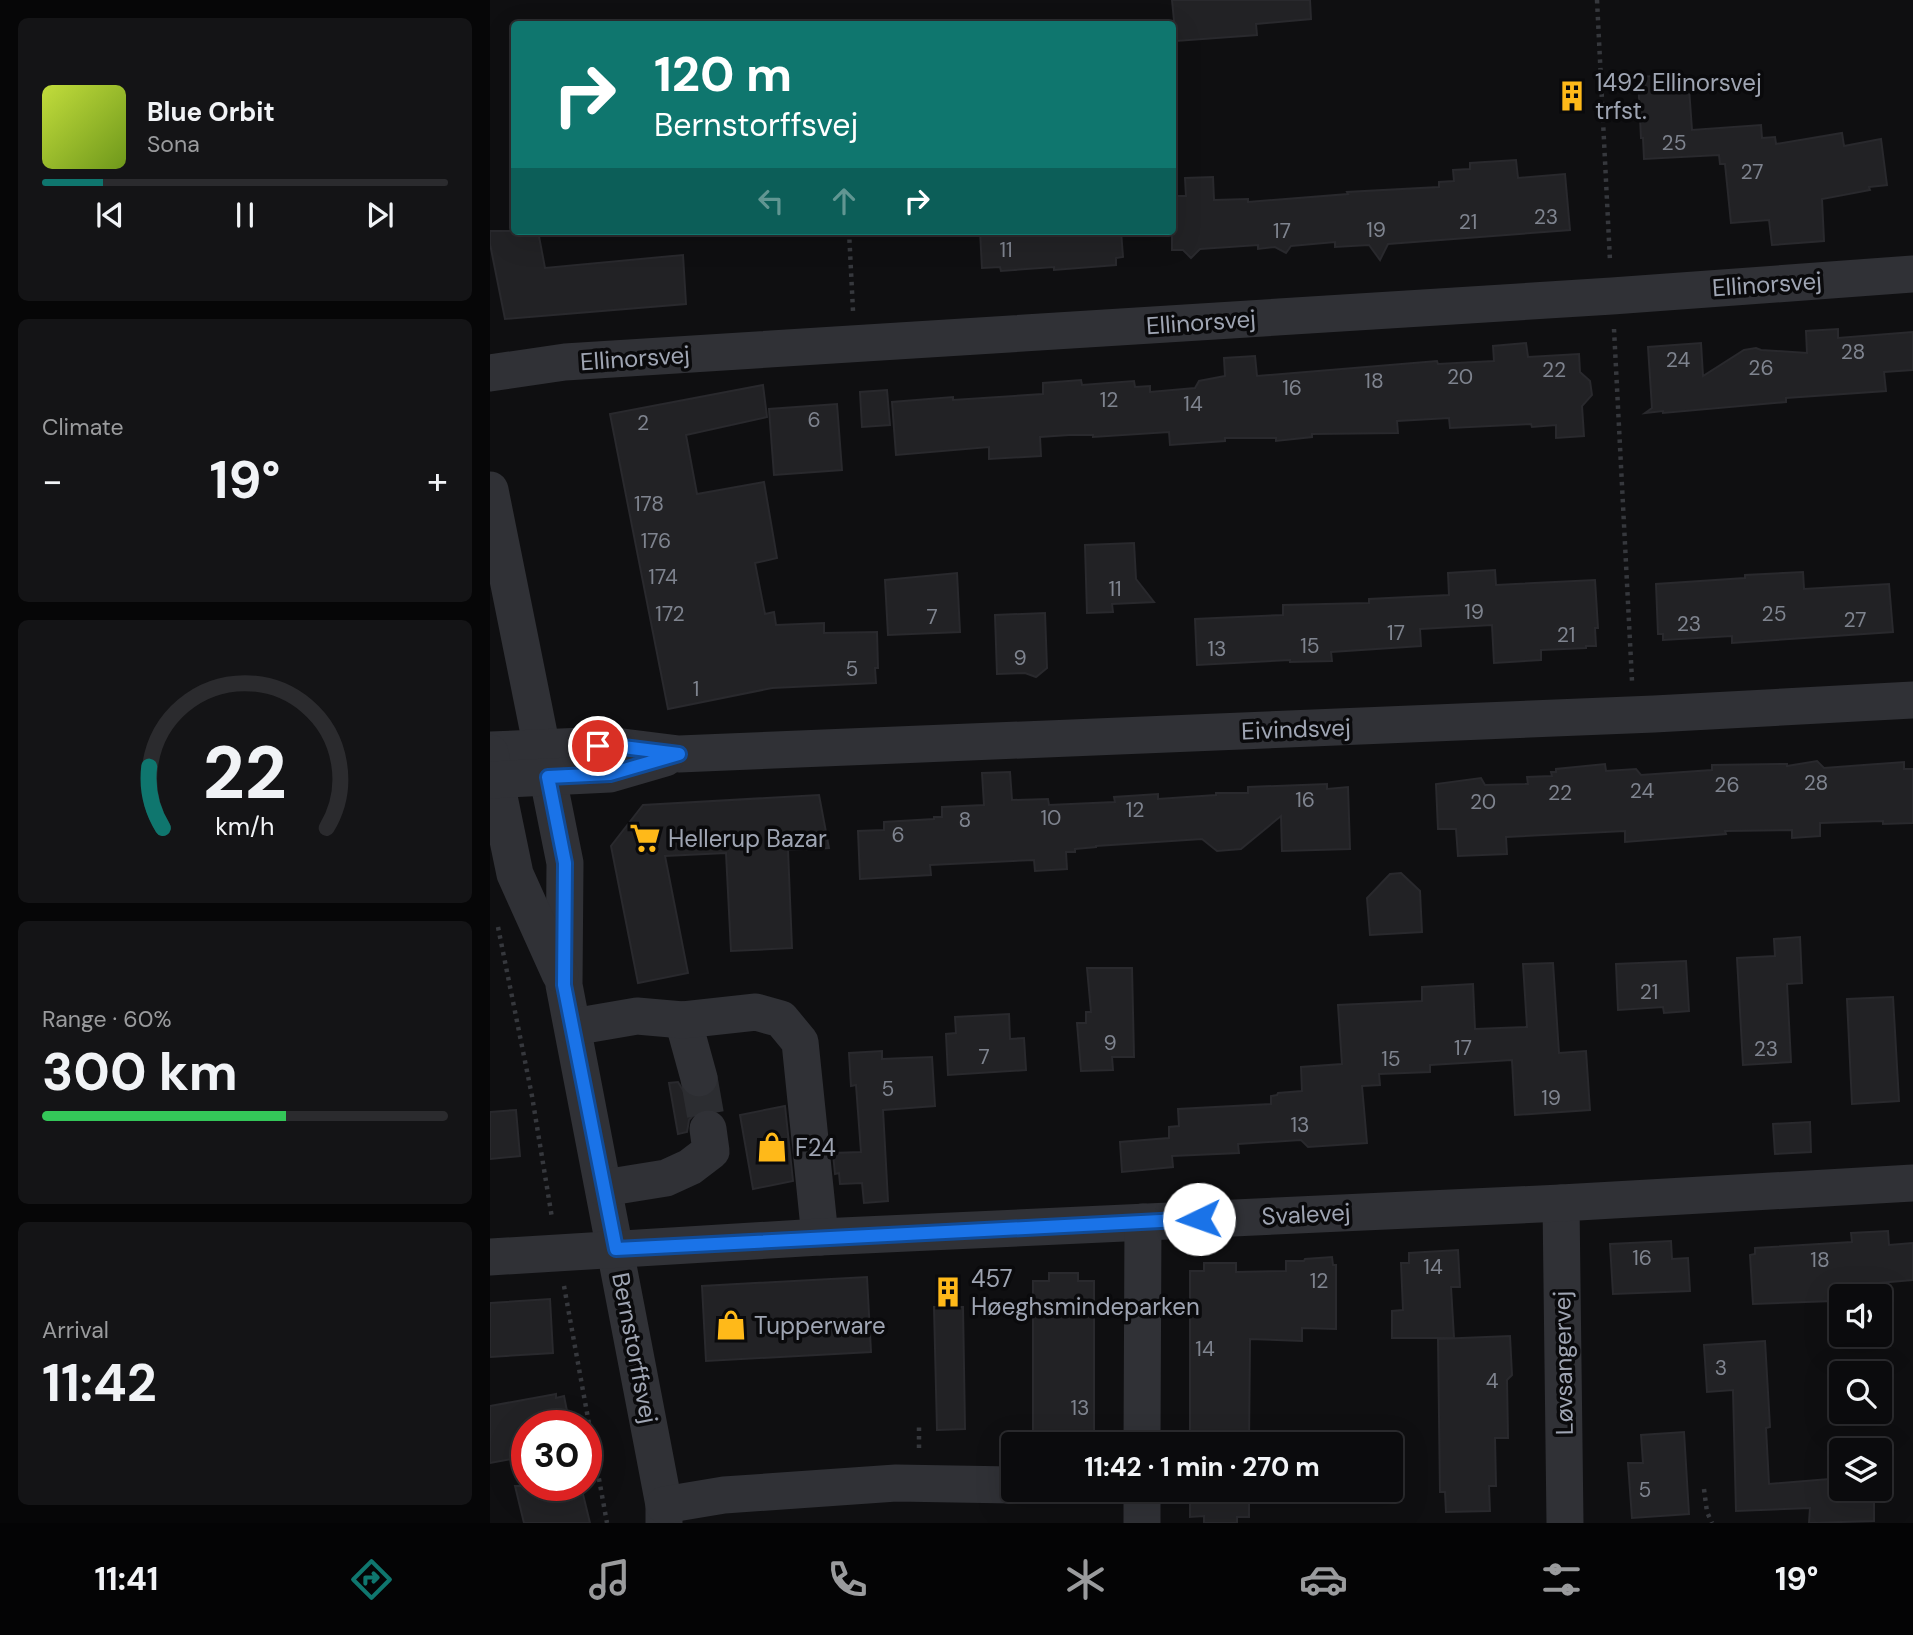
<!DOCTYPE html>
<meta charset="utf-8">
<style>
body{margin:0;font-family:"DM Sans",sans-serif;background:#141416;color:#f1f3f6;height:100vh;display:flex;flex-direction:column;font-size:26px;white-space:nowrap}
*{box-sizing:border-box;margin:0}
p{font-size:23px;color:#9a9b9d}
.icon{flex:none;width:38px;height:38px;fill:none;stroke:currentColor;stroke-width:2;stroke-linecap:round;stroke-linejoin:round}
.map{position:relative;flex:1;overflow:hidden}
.side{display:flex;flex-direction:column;gap:18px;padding:18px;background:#060607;width:490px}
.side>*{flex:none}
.top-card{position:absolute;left:21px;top:21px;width:665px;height:214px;border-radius:7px;box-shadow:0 7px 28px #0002,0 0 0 2px #2b2b2e;background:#0f766e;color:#fff;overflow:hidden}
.tools{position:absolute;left:1339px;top:1284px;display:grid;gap:14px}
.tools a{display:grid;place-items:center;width:63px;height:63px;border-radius:7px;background:#0b0b0d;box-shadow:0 7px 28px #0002,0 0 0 2px #2b2b2e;font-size:35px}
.speed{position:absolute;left:21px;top:1410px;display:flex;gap:14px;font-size:35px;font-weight:700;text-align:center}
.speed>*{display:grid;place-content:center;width:91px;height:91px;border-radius:50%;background:#0b0b0d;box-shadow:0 7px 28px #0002,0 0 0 2px #2b2b2e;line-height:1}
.speed .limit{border:10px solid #d22;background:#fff;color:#111}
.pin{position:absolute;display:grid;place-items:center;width:60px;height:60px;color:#fff;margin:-30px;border:4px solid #fff;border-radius:50%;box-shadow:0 2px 7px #0007}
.me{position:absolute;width:77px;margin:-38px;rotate:267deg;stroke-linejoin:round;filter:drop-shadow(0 0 5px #0008)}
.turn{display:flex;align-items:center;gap:24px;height:147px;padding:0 28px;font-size:32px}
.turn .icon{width:91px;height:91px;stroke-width:2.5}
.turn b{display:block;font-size:49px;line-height:60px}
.lanes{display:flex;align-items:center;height:66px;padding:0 28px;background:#0003;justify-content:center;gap:35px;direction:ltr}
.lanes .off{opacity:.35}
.big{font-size:52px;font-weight:700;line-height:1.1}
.side .widget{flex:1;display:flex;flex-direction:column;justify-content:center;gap:10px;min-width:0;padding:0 24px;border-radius:10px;background:#141416}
.side .dial{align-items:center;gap:0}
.dial svg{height:182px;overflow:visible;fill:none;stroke:#2b2b2e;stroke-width:7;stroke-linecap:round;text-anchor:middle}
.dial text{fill:#f1f3f6;stroke:none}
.song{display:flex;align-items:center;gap:21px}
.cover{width:84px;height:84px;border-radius:10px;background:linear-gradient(135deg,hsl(70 70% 55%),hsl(80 70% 35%))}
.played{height:7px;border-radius:4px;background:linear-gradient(90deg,#0f766e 15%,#2b2b2e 15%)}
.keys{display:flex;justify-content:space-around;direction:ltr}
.heat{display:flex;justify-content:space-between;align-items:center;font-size:38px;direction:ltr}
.charge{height:10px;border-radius:5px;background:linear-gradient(90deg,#34c759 60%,#2b2b2e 0)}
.trip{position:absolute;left:511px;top:1432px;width:402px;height:70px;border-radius:7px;background:#0b0b0d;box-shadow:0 7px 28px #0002,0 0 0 2px #2b2b2e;font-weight:700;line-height:70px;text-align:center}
.menu{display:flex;height:112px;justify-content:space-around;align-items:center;background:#040405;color:#9a9b9d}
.menu .icon{width:49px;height:49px}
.menu .on{color:#0f766e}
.menu b{font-size:32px;color:#f1f3f6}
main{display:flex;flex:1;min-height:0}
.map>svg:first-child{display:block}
.building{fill:#222225;stroke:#29292d;stroke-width:2}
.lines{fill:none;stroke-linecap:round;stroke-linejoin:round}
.minor-tunnel{stroke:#2c2d31;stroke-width:37;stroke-dasharray:37 18;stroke-linecap:butt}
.path{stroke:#36383d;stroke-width:4.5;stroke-dasharray:3.5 5;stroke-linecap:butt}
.minor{stroke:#303136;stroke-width:37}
.route-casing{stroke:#114b97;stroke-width:18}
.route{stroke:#1a73e8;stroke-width:12}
.labels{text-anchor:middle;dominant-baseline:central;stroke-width:7;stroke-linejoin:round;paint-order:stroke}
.number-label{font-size:21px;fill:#7f848f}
.poi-label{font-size:24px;fill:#9fa5b3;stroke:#0a0a0c;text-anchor:start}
.street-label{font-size:24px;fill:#9fa5b3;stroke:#0a0a0c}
</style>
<main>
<section class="side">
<div class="widget">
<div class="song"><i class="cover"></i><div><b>Blue Orbit</b><p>Sona</p></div></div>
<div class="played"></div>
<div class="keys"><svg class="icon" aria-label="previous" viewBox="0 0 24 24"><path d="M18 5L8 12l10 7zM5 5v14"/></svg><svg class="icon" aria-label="pause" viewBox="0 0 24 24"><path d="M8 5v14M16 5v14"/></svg><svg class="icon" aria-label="next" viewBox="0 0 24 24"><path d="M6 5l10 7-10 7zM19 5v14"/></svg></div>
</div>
<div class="widget"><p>Climate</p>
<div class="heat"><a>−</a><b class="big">19°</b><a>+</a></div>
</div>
<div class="widget dial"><svg viewBox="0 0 100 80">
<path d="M14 69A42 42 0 1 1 86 69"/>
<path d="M14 69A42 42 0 0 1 8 42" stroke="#0f766e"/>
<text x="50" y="56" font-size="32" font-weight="700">22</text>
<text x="50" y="72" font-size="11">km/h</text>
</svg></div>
<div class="widget"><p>Range · 60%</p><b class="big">300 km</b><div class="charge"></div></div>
<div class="widget"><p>Arrival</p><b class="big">11:42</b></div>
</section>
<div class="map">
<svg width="1423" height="1523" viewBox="0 0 1423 1523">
<rect width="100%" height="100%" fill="#0f0f11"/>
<g class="building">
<polygon points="682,0 820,0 821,19 766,24 767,35 686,41"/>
<polygon points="1181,75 1182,89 1199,88 1202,130 1271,125 1272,138 1285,137 1286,144 1352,133 1354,146 1391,139 1397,185 1379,187 1380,190 1332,199 1334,241 1282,245 1279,220 1241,223 1235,164 1230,164 1229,155 1154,159 1153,138 1151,138 1148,77"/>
<polygon points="1026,160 1028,178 1075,174 1080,230 898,244 890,260 879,245 845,247 845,242 801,246 796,253 785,247 768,249 768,245 710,249 701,258 693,250 682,250 682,196 696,196 695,178 723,177 724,200 758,199 758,202 858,194 857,192 949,187 949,182 964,181 963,170 980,169 980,163"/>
<polygon points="0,231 48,231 55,268 193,255 196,304 15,319 0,244"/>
<polygon points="490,231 631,231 633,257 626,258 626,265 564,270 564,267 511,271 510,267 492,268"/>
<polygon points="1348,329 1348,338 1423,332 1423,370 1394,372 1396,391 1296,398 1296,402 1173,413 1173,411 1155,413 1162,408 1158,347 1211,343 1213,376 1254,350 1266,348 1271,350 1317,353 1316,331"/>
<polygon points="1036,343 1038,357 1089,354 1090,372 1100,381 1102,395 1092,406 1094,436 1066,438 1066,425 1042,427 1041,424 960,428 959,418 907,421 908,433 822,434 822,437 786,441 786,438 735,438 735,441 680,445 679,432 603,437 603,435 579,435 550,437 551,456 499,459 499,447 406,455 402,402 463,397 463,400 553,394 553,383 591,380 592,385 644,381 645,387 660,386 660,392 705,388 709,381 735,376 734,358 765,356 767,376 947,361 948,364 1004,361 1003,346"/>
<polygon points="273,385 277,417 196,435 207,494 274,482 287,558 265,563 275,614 284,612 286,625 334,623 334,633 387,632 388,668 385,668 386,683 282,688 178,709 120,414"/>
<polygon points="397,390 400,425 372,427 370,392"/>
<polygon points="347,404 352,470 284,475 279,409"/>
<polygon points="644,543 646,579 664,602 622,604 623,612 597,613 595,545"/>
<polygon points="1005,570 1006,585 1105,580 1108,628 1105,628 1106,646 1096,646 1096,648 1051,650 1051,660 1004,663 1002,625 930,629 931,646 841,652 842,661 800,662 800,660 707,665 705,619 793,615 793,605 879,603 879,599 959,595 958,573"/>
<polygon points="1313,572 1314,589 1399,584 1403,632 1242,643 1242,636 1173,640 1173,634 1168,634 1166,584 1255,578 1255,575"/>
<polygon points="467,573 470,632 398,635 395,580"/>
<polygon points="555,613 557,668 546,677 535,673 507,674 505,615"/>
<polygon points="1327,761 1334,768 1414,762 1414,769 1423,769 1423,823 1393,824 1393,821 1330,823 1330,836 1302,838 1302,830 1235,831 1236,834 1135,842 1135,831 1016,837 1017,854 968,856 966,829 948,829 946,784 991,778 995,785 1038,784 1037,777 1062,776 1061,772 1066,772 1066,769 1115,764 1116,771 1146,769 1151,775 1222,770 1222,765 1297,764 1297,766"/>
<polygon points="520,772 522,800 558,799 559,805 625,802 624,797 668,794 668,799 726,795 726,793 758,793 758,787 837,784 837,789 858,787 860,849 792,851 791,816 751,849 727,851 712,839 606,846 606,847 585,849 585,852 576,852 577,869 545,871 544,860 440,865 441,875 370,879 368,831 394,830 394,822 444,819 444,817 452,817 452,807 494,805 492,773"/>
<polygon points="329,795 339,848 298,850 302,948 241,951 236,853 175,856 198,973 148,983 121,846 153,805"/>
<polygon points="911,873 930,891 932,932 880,935 877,898 900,874"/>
<polygon points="1310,937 1312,983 1297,984 1301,1062 1253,1065 1247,958 1285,956 1284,939"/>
<polygon points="1196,961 1199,1011 1174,1013 1173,1007 1128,1010 1126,964"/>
<polygon points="1063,963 1069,1053 1096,1051 1100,1110 1025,1115 1022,1060 940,1065 940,1072 889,1074 890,1085 872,1086 877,1143 818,1147 811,1140 748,1144 749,1153 682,1156 683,1167 632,1172 630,1142 679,1138 679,1127 689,1126 688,1109 781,1104 781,1096 787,1095 788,1093 812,1091 811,1067 852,1064 848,1005 932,1001 932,987 983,984 985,1029 1037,1027 1033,964"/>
<polygon points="597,968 642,968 644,1057 622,1057 623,1070 591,1071 587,1023 596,1023 596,1012 601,1012"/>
<polygon points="1403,997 1409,1101 1362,1104 1357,999"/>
<polygon points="519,1014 520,1039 534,1038 536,1070 458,1075 456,1034 466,1033 465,1017"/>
<polygon points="392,1051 392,1059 442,1057 445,1106 393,1110 398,1201 374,1203 372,1183 350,1184 349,1173 345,1174 343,1153 371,1152 366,1085 361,1086 359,1053"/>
<polygon points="188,1082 194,1092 203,1098 214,1098 222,1094 226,1110 216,1108 206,1112 199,1120 197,1132 188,1134 179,1083"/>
<polygon points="295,1106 303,1181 263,1189 250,1115"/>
<polygon points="26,1110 30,1156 0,1159 0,1112"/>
<polygon points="1320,1122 1321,1152 1285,1154 1283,1124"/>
<polygon points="1398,1231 1399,1245 1423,1243 1423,1280 1343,1287 1343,1301 1263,1304 1260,1255 1265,1254 1265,1248 1362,1242 1361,1233"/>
<polygon points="1181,1241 1182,1259 1198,1258 1200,1291 1123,1294 1120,1244"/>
<polygon points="968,1250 970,1287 961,1287 964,1338 902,1338 902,1311 913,1310 911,1263 919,1263 919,1253"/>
<polygon points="842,1257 843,1265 846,1265 846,1329 812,1328 812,1341 760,1339 759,1444 700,1444 700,1271 714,1271 714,1263 746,1263 746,1272 796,1271 796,1261 814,1261 815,1259"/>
<polygon points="559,1273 588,1273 588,1281 604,1281 604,1444 543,1444 543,1281 559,1281"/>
<polygon points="377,1277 381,1352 216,1361 212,1286"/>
<polygon points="60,1299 63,1353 0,1357 0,1303"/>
<polygon points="444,1307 473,1307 475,1429 447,1430"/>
<polygon points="1020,1336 1022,1375 1017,1380 1018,1438 1005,1438 1006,1486 999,1486 1000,1511 956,1512 955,1492 950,1492 948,1339"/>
<polygon points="1275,1341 1280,1427 1276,1428 1279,1484 1351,1478 1351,1489 1384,1489 1384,1521 1319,1523 1320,1508 1246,1511 1243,1390 1217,1392 1214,1345"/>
<polygon points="66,1394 66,1398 74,1396 80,1426 37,1426 37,1456 0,1463 0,1406"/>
<polygon points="1194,1432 1199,1514 1142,1518 1138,1463 1153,1463 1151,1435"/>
<polygon points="25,1486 91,1486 100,1523 34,1523"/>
<polygon points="700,1489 759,1489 759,1517 747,1517 747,1523 714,1523 714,1516 700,1517"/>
</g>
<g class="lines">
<polyline class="minor-tunnel" points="209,1078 218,1129"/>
<g class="path">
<polyline points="1107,0 1120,261"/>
<polyline points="359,231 363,311"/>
<polyline points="1124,329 1142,681"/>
<polyline points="8,927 42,1096 62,1218"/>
<polyline points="74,1286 117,1523"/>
<polyline points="429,1448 429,1424"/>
<polyline points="1214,1489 1217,1512 1222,1523"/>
</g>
<g class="minor">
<polyline points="0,373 75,362 1122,296 1423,274"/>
<polyline points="0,490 75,863 74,985 161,1437 174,1505 174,1523"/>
<polyline points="0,750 117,745 189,754 1164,714 1423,700"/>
<polyline points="0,753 25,874 70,974"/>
<polyline points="0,780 120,774 175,758"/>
<polyline points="193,1020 209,1078"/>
<polyline points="83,1027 147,1016 193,1020 266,1012 291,1019 310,1042 330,1237"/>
<polyline points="114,1188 176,1178 200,1167 221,1151 218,1129"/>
<polyline points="1071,1203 1075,1523"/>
<polyline points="0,1257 330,1237 1071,1203 1423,1183"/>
<polyline points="652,1444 653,1222"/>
<polyline points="652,1489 652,1523"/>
<polyline points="174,1505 234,1495 406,1483 523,1485"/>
</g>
</g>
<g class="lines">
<g class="route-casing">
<polyline id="route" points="108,746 117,745 189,754 120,774 58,777 75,863 74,985 126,1249 709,1219"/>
</g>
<use href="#route" class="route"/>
</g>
<defs>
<g id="building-bare" transform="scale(2.415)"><path d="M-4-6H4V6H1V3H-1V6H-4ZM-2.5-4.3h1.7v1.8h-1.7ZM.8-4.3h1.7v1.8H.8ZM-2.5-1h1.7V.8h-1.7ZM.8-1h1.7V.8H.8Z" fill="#ffb919" stroke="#0a0a0c" stroke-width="2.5" paint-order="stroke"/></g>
<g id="supermarket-bare" transform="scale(2.415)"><path d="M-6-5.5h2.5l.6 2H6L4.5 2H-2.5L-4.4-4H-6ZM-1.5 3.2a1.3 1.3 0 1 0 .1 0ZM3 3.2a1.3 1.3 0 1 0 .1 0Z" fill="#ffb919" stroke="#0a0a0c" stroke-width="2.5" paint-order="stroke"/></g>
<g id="shop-bare" transform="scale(2.415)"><path d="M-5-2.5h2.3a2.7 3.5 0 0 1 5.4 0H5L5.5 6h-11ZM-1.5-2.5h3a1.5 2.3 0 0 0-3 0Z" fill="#ffb919" stroke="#0a0a0c" stroke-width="2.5" paint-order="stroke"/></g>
</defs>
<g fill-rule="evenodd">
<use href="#building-bare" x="1082" y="96"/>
<use href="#supermarket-bare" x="155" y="838"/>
<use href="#shop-bare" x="282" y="1147"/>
<use href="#building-bare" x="458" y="1292"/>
<use href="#shop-bare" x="241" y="1325"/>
</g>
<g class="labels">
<g class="number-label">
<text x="1184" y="143">25</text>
<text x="1262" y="172">27</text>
<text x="1056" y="217">23</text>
<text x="978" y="222">21</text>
<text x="886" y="230">19</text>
<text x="792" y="231">17</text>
<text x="516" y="250">11</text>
<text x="1363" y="352">28</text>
<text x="1188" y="360">24</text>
<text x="1271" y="368">26</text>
<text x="1064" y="370">22</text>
<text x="970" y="377">20</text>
<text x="884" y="381">18</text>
<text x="802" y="388">16</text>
<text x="619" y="400">12</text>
<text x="703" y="404">14</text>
<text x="324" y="420">6</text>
<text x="153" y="423">2</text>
<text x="159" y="504">178</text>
<text x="166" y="541">176</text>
<text x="173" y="577">174</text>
<text x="625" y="589">11</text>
<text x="984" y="612">19</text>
<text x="180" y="614">172</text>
<text x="1284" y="614">25</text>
<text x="442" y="617">7</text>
<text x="1365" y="620">27</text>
<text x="1199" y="624">23</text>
<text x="906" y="633">17</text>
<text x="1076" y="635">21</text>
<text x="820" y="646">15</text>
<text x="727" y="649">13</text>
<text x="530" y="658">9</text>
<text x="362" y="669">5</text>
<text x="206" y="689">1</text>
<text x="1326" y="783">28</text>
<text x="1237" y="785">26</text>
<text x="1152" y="791">24</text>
<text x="1070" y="793">22</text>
<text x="815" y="800">16</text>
<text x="993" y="802">20</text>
<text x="645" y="810">12</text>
<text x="561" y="818">10</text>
<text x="475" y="820">8</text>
<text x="408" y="835">6</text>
<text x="1159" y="992">21</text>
<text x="620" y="1043">9</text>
<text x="973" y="1048">17</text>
<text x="1276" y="1049">23</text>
<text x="494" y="1057">7</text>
<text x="901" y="1059">15</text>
<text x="398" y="1089">5</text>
<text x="1061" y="1098">19</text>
<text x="810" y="1125">13</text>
<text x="1152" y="1258">16</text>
<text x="1330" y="1260">18</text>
<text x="943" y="1267">14</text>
<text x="829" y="1281">12</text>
<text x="715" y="1349">14</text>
<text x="1231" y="1368">3</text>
<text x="1002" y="1381">4</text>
<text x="590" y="1408">13</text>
<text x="1155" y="1490">5</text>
</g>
<g class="poi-label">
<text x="1105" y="82">1492 Ellinorsvej<tspan x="1105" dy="28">trfst.</tspan></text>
<text x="178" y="838">Hellerup Bazar</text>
<text x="305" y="1147">F24</text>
<text x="481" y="1278">457<tspan x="481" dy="28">Høeghsmindeparken</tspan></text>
<text x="264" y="1325">Tupperware</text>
</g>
<g class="street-label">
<text transform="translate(1277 284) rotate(-4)">Ellinorsvej</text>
<text transform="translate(711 322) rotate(-4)">Ellinorsvej</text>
<text transform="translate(145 358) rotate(-4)">Ellinorsvej</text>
<text transform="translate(806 729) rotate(-2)">Eivindsvej</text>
<text transform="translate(816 1214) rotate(-3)">Svalevej</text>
<text transform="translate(145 1348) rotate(79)">Bernstorffsvej</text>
<text transform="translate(1073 1363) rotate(-91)">Løvsangervej</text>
</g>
</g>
</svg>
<div class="tools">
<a><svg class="icon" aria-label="sound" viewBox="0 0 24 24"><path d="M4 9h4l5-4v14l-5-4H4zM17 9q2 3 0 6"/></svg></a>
<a><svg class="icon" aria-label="search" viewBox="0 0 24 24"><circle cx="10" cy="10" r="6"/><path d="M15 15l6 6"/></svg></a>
<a><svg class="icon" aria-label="layers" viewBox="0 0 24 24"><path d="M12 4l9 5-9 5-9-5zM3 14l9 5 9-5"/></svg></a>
</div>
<div class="speed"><div class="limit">30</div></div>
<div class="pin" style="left:108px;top:746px;background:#d93025"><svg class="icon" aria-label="arrive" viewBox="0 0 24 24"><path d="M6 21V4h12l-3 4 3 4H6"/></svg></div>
<svg class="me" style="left:709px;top:1219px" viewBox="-20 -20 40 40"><circle r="19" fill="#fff"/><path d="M0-13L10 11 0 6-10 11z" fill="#1a73e8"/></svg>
<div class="trip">11:42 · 1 min · 270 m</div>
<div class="top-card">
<div class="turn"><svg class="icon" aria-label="right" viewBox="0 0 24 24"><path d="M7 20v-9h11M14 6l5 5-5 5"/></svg><div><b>120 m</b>Bernstorffsvej</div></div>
<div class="lanes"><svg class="icon off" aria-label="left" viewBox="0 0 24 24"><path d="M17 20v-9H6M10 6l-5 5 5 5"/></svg><svg class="icon off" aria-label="ahead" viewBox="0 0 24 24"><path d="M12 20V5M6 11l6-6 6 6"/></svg><svg class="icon" aria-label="right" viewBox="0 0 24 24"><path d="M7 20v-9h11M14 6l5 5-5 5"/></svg></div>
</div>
</div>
</main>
<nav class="menu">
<b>11:41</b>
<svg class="icon on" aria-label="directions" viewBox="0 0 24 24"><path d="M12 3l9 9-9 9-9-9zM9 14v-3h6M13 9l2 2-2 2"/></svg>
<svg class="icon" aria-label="music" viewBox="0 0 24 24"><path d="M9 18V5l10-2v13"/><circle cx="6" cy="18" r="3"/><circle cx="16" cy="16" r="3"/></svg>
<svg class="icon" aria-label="phone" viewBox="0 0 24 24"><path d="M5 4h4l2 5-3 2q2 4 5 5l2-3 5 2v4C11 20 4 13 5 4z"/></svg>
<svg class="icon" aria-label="climate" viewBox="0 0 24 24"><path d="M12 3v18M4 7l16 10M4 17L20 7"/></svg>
<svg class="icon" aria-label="car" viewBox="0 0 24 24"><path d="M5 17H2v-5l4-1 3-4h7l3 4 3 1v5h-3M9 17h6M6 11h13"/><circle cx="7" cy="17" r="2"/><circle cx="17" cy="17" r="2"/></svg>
<svg class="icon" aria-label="filters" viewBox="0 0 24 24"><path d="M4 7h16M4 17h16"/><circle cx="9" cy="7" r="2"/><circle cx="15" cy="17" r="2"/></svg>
<b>19°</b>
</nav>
